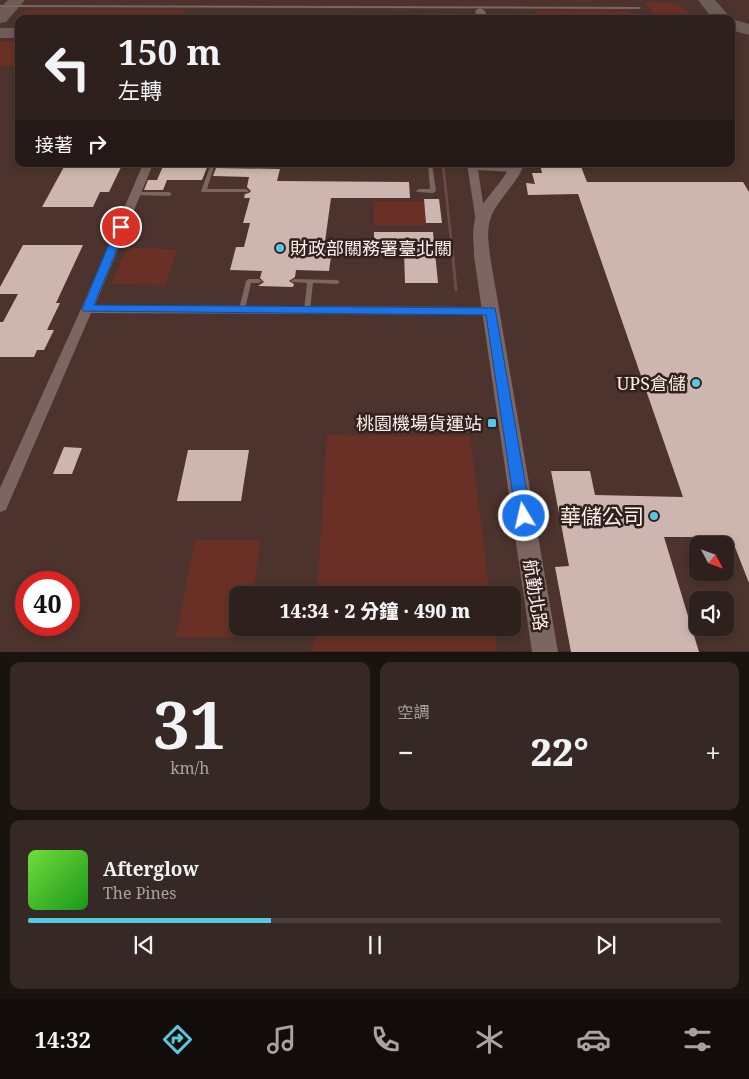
<!DOCTYPE html>
<html lang="zh-TW">
<meta charset="utf-8">
<style>
body{margin:0;font-family:"Noto Serif","Noto Sans TC",serif;background:#362825;color:#f1f3f6;height:100vh;display:flex;flex-direction:column;font-size:19px;white-space:nowrap}
*{box-sizing:border-box;margin:0}
p{font-size:16px;color:#a7a3a3}
.icon{flex:none;width:28px;height:28px;fill:none;stroke:currentColor;stroke-width:2;stroke-linecap:round;stroke-linejoin:round}
.map{position:relative;height:652px;overflow:hidden}
.sheet{display:flex;flex-direction:column;gap:10px;padding:10px;background:#19120f;flex:1}
.sheet>*{flex:none}
.guide{position:absolute;left:15px;top:15px;width:720px;height:152px;border-radius:10px;box-shadow:0 2px 8px #0003,0 0 0 1px #493e3b;background:#2e201c;color:#f1f3f6;overflow:hidden}
.needle{width:32px;rotate:131deg}
.buttons{position:absolute;left:689px;top:536px;display:grid;gap:10px}
.buttons a{display:grid;place-items:center;width:45px;height:45px;border-radius:10px;background:#2e201c;box-shadow:0 2px 8px #0003,0 0 0 1px #493e3b;font-size:25px}
.speed{position:absolute;left:15px;top:571px;display:flex;gap:10px;font-size:25px;font-weight:700;text-align:center}
.speed>*{display:grid;place-content:center;width:65px;height:65px;border-radius:50%;background:#2e201c;box-shadow:0 2px 8px #0003,0 0 0 1px #493e3b;line-height:1}
.speed .limit{border:8px solid #d22;background:#fff;color:#111}
.pin{position:absolute;display:grid;place-items:center;width:42px;height:42px;color:#fff;margin:-21px;border:2px solid #fff;border-radius:50%;box-shadow:0 1px 5px #0007}
.me{position:absolute;width:55px;margin:-28px;rotate:351deg;stroke-linejoin:round;filter:drop-shadow(0 0 4px #0008)}
.turn{display:flex;align-items:center;gap:18px;height:105px;padding:0 20px;font-size:22px}
.turn .icon{width:65px;height:65px;stroke-width:2.5}
.turn b{display:block;font-size:35px;line-height:42px}
.then{display:flex;align-items:center;height:48px;padding:0 20px;background:#0003;gap:10px;font-size:19px}
.big{font-size:38px;font-weight:800;line-height:1.1}
.sheet .card{flex:1;display:flex;flex-direction:column;justify-content:center;gap:8px;min-width:0;padding:0 18px;border-radius:10px;background:#362825}
.sheet .dial{align-items:center;gap:0}
.dial b{font-size:65px;line-height:1}
.song{display:flex;align-items:center;gap:15px}
.cover{width:60px;height:60px;border-radius:8px;background:linear-gradient(135deg,hsl(100 70% 55%),hsl(120 70% 35%))}
.played{height:5px;border-radius:2px;background:linear-gradient(90deg,#56c9e0 35%,#493e3b 35%)}
.keys{display:flex;justify-content:space-around;direction:ltr}
.heat{display:flex;justify-content:space-between;align-items:center;font-size:28px;direction:ltr}
.sheet .tiles{flex:1;display:grid;gap:10px;grid-template-columns:1fr 1fr}
.card:last-child{grid-column:span 2}
.trip{position:absolute;left:229px;top:586px;width:292px;height:50px;border-radius:10px;background:#2e201c;box-shadow:0 2px 8px #0003,0 0 0 1px #493e3b;font-weight:800;line-height:50px;text-align:center}
.dock{display:flex;height:80px;justify-content:space-around;align-items:center;background:#120d0b;color:#a7a3a3}
.dock .icon{width:35px;height:35px}
.dock .on{color:#56c9e0}
.dock b{font-size:22px;color:#f1f3f6}
.map>svg:first-child{display:block}
.built{fill:#4c332d;fill-rule:evenodd}
.green{fill:#6a3025}
.lines{fill:none;stroke-linecap:round;stroke-linejoin:round}
.stream-far1{stroke:#6e4a47;stroke-width:2.5}
.stream{stroke:#6e4a47;stroke-width:3}
.taxiway{fill:#6d5c58;fill-rule:evenodd}
.building{fill:#ceb6b0}
.lane{fill:#7b6661;fill-rule:evenodd}
.street{fill:#7b6661;fill-rule:evenodd}
.secondary{fill:#7b6661;fill-rule:evenodd}
.route{fill:#1a73e8;stroke:#114b97}
.poi-dot{fill:#56c9e0;stroke:#32201c;stroke-width:2}
.labels{text-anchor:middle;dominant-baseline:central;stroke-width:5;stroke-linejoin:round;paint-order:stroke}
.poi-label{font-size:18px;fill:#fdf0ed;stroke:#32201c;text-anchor:end}
.street-label{font-size:18px;fill:#fdf0ed;stroke:#32201c}
.near-poi-label{font-size:21px;fill:#fdf0ed;stroke:#32201c;text-anchor:end}
</style>
<div class="map">
<svg width="749" height="652" viewBox="0 0 749 652">
<rect width="100%" height="100%" fill="#3d2a26"/>
<path class="built" d="M0 0H749V651L0 652ZM19 19H731V164H19ZM698 545H725V572H698ZM26 582H69V625H26ZM238 595H512V628H238ZM698 600H725V628H698Z"/>
<g class="green">
<path d="M645 2C668 2 681 0 694 19H658Z"/>
<polygon points="27,10 186,10 181,19 22,19 23,13"/>
<polygon points="536,11 627,11 637,15 642,19 490,19 489,17 535,17"/>
<rect x="0" y="41" width="19" height="25"/>
<polygon points="374,201 424,201 426,225 374,225"/>
<polygon points="127,248 178,249 165,285 111,284"/>
<polygon points="327,435 470,436 490,595 317,595"/>
<polygon points="195,540 260,540 253,595 238,595 238,628 249,628 248,637 176,637"/>
<polygon points="315,628 494,628 497,651 313,651"/>
</g>
<g class="lines">
<polyline class="stream-far1" points="443,164 452,249"/>
<polyline class="stream" points="452,248 456,290"/>
<g class="taxiway">
<polygon points="8,0 25,0 6,22 0,23 0,8"/>
<polygon points="698,0 715,0 732,19 749,24 749,35 731,30 731,19 713,19"/>
<rect x="0" y="28" width="19" height="10"/>
</g>
</g>
<g class="building">
<polygon points="164,164 208,165 202,180 167,180 163,190 144,190 148,180 157,180"/>
<polygon points="540,164 580,164 587,182 743,182 749,192 749,583 731,537 664,537 699,652 571,652 555,567 569,566 551,471 590,471 595,495 683,497 578,194 528,195 526,183 535,184 532,173 542,173"/>
<polygon points="65,165 122,165 109,192 100,192 93,207 42,207"/>
<polygon points="216,168 280,169 277,181 409,182 410,198 331,198 324,249 332,249 329,271 296,270 295,277 289,281 294,284 293,287 258,286 264,282 260,278 262,271 230,270 236,247 244,247 250,223 243,223 250,198 244,198 245,194 249,193 251,191 247,187 249,177 213,176"/>
<polygon points="424,199 439,199 442,223 426,223"/>
<polygon points="374,232 433,232 438,283 405,283 404,251 374,251"/>
<polygon points="23,245 83,245 56,303 60,303 47,330 54,330 44,350 37,350 34,357 0,357 0,322 3,322 18,294 0,294 0,287"/>
<polygon points="64,447 82,448 72,474 53,474"/>
<polygon points="188,450 249,450 241,501 177,501"/>
</g>
<g class="lines">
<g class="lane">
<polygon points="0,5 639,7 641,8 639,9 0,7"/>
<polygon points="211,164 215,164 207,189 246,189 249,191 248,192 202,192 201,191"/>
<polygon points="428,164 432,164 436,191 433,193 417,192 416,191 419,189 430,189"/>
<polygon points="135,192 169,192 172,194 169,196 133,195 133,193"/>
<polygon points="249,279 259,279 262,281 259,283 251,283 245,309 242,311 239,309 246,281"/>
<polygon points="294,279 337,280 340,282 337,284 313,283 310,310 307,312 304,310 307,283 292,282 291,281"/>
</g>
<g class="street">
<polygon points="143,164 153,164 95,305 491,307 497,311 491,315 91,313 8,505 6,510 0,512 0,488 81,309"/>
<polygon points="467,164 516,166 521,169 516,172 478,170 486,222 485,224 477,224 476,222"/>
</g>
<g class="secondary">
<polygon points="480,8 485,11 487,19 477,18 475,11"/>
<path d="M510 164H524C517 186 492 203 489 225 487 235 489 246 490 256L558 652H532L474 256C474 246 472 235 474 224 478 201 503 186 510 164Z"/>
</g>
</g>
<polygon class="route" points="121,224 126,227 94,305 495,308 531,516 529,521 524,522 519,521 516,516 486,315 83,311 82,309 116,227"/>
<g class="poi-dot">
<circle cx="280" cy="248" r="5"/>
<circle cx="696" cy="383" r="5"/>
<rect x="487" y="418" width="10" height="10" rx="2.5"/>
<circle cx="654" cy="516" r="5"/>
</g>
<g class="labels">
<g class="poi-label">
<text x="290" y="248" text-anchor="start">財政部關務署臺北關</text>
<text x="686" y="383">UPS倉儲</text>
<text x="482" y="423">桃園機場貨運站</text>
</g>
<g class="street-label">
<text transform="translate(536 595) rotate(81)">航勤北路</text>
</g>
<g class="near-poi-label">
<text x="644" y="516">華儲公司</text>
</g>
</g>
</svg>
<div class="buttons">
<a><svg class="needle" viewBox="-14 -14 28 28"><path d="M0-13l5 13h-10z" fill="#e53935"/><path d="M0 13l5-13h-10z" fill="#a7a3a3"/></svg></a>
<a><svg class="icon" aria-label="sound" viewBox="0 0 24 24"><path d="M4 9h4l5-4v14l-5-4H4zM17 9q2 3 0 6"/></svg></a>
</div>
<div class="speed"><div class="limit">40</div></div>
<div class="pin" style="left:121px;top:227px;background:#d93025"><svg class="icon" aria-label="arrive" viewBox="0 0 24 24"><path d="M6 21V4h12l-3 4 3 4H6"/></svg></div>
<svg class="me" style="left:524px;top:516px" viewBox="-20 -20 40 40"><circle r="17" fill="#1a73e8" stroke="#fff" stroke-width="3"/><path d="M0-11L8 9 0 5-8 9z" fill="#fff"/></svg>
<div class="trip">14:34 · 2 分鐘 · 490 m</div>
<div class="guide">
<div class="turn"><svg class="icon" aria-label="left" viewBox="0 0 24 24"><path d="M17 20v-9H6M10 6l-5 5 5 5"/></svg><div><b>150 m</b>左轉</div></div>
<div class="then">接著<svg class="icon" aria-label="right" viewBox="0 0 24 24"><path d="M7 20v-9h11M14 6l5 5-5 5"/></svg></div>
</div>
</div>
<section class="sheet">
<div class="tiles">
<div class="card dial"><b>31</b><p>km/h</p></div>
<div class="card"><p>空調</p>
<div class="heat"><a>−</a><b class="big">22°</b><a>+</a></div>
</div>
<div class="card">
<div class="song"><i class="cover"></i><div><b>Afterglow</b><p>The Pines</p></div></div>
<div class="played"></div>
<div class="keys"><svg class="icon" aria-label="previous" viewBox="0 0 24 24"><path d="M18 5L8 12l10 7zM5 5v14"/></svg><svg class="icon" aria-label="pause" viewBox="0 0 24 24"><path d="M8 5v14M16 5v14"/></svg><svg class="icon" aria-label="next" viewBox="0 0 24 24"><path d="M6 5l10 7-10 7zM19 5v14"/></svg></div>
</div>
</div>
</section>
<nav class="dock">
<b>14:32</b>
<svg class="icon on" aria-label="directions" viewBox="0 0 24 24"><path d="M12 3l9 9-9 9-9-9zM9 14v-3h6M13 9l2 2-2 2"/></svg>
<svg class="icon" aria-label="music" viewBox="0 0 24 24"><path d="M9 18V5l10-2v13"/><circle cx="6" cy="18" r="3"/><circle cx="16" cy="16" r="3"/></svg>
<svg class="icon" aria-label="phone" viewBox="0 0 24 24"><path d="M5 4h4l2 5-3 2q2 4 5 5l2-3 5 2v4C11 20 4 13 5 4z"/></svg>
<svg class="icon" aria-label="climate" viewBox="0 0 24 24"><path d="M12 3v18M4 7l16 10M4 17L20 7"/></svg>
<svg class="icon" aria-label="car" viewBox="0 0 24 24"><path d="M5 17H2v-5l4-1 3-4h7l3 4 3 1v5h-3M9 17h6M6 11h13"/><circle cx="7" cy="17" r="2"/><circle cx="17" cy="17" r="2"/></svg>
<svg class="icon" aria-label="filters" viewBox="0 0 24 24"><path d="M4 7h16M4 17h16"/><circle cx="9" cy="7" r="2"/><circle cx="15" cy="17" r="2"/></svg>
</nav>
